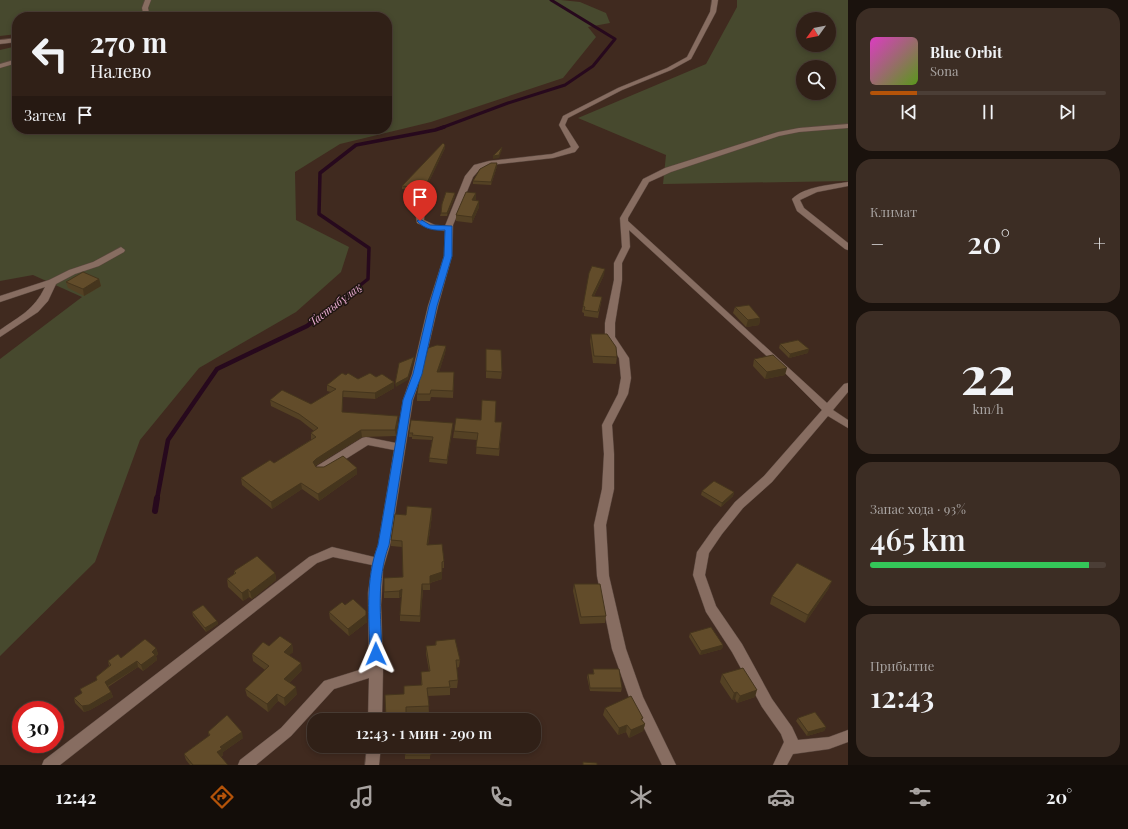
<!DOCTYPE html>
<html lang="ru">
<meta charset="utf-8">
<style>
body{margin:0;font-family:"Playfair Display",serif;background:#3c2d24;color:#f1f3f6;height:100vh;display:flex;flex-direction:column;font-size:15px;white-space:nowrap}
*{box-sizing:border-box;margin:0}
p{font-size:13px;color:#a8a3a1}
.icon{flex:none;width:22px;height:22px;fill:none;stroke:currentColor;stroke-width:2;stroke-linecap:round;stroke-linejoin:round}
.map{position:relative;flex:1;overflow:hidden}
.side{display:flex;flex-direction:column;gap:8px;padding:8px;background:#1a120d;width:280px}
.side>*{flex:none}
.banner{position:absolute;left:12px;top:12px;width:380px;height:122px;border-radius:16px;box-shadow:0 2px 6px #0003,0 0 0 1px #4b3e36;background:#302017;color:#f1f3f6;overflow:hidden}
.needle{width:26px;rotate:237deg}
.controls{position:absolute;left:796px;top:12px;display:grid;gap:8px}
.controls a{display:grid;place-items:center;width:40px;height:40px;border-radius:50%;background:#302017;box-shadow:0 2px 6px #0003,0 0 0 1px #4b3e36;font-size:20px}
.speed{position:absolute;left:12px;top:701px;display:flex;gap:8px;font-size:20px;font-weight:700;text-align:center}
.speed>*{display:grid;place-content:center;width:52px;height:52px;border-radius:50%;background:#302017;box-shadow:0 2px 6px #0003,0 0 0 1px #4b3e36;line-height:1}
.speed .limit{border:6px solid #d22;background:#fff;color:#111}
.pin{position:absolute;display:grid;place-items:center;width:34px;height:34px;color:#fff;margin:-41px -17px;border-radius:50% 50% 50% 0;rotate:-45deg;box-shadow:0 0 4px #0007}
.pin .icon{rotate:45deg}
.me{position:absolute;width:44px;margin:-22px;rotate:359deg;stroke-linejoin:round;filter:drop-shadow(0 0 3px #0008)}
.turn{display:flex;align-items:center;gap:14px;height:84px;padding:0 12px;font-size:18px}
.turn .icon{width:52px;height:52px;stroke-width:2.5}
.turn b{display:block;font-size:28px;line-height:34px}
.then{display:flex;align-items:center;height:38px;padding:0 12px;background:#0003;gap:8px;font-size:15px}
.big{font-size:30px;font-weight:600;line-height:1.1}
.side .tile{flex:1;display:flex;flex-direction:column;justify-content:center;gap:6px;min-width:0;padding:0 14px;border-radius:16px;background:#3c2d24}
.side .dial{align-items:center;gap:0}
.dial b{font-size:52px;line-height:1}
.song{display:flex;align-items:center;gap:12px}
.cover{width:48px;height:48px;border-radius:6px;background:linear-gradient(135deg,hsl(310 70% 55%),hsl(90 70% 35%))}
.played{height:4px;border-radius:2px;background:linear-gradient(90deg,#b45309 20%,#4b3e36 20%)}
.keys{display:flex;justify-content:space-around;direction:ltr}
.heat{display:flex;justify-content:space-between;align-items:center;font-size:22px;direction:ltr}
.charge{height:6px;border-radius:3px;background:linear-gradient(90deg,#34c759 93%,#4b3e36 0)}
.trip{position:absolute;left:307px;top:713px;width:234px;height:40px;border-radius:16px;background:#302017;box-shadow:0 2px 6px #0003,0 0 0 1px #4b3e36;font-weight:600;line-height:40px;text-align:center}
.tab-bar{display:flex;height:64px;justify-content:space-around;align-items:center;background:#130d09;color:#a8a3a1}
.tab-bar .icon{width:28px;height:28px}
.tab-bar .on{color:#b45309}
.tab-bar b{font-size:18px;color:#f1f3f6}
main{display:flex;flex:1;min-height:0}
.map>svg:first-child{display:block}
.green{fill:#47492e;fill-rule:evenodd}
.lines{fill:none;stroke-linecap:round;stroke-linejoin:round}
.stream-far3{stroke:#27091d;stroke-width:3}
.stream-far2{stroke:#27091d;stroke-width:3.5}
.stream-far1{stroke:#27091d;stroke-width:4.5}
.stream{stroke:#27091d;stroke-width:6}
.minor-casing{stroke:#59463d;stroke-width:1}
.minor{fill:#876d61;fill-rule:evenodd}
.wall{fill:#544124}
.shaded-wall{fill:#45351d}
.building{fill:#624c2a;stroke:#45351d}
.route{fill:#1a73e8;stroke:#114b97}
.labels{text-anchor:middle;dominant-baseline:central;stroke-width:3;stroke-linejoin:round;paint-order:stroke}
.water-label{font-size:11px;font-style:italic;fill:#edaed4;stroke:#1f1511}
</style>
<main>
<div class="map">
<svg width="848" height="765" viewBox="0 0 848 765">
<rect width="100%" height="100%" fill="#402a1f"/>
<g class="green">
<polygon points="0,0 561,0 580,2 606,13 610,23 588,27 596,37 563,78 431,122 340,144 295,172 296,220 349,247 341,272 296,312 199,368 140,440 95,562 0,656 0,359 82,297 33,275 0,281 0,50 17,46 17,129 387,129 387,17 17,17 17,34 0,36"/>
<path d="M737 0H848V181L663 184 666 155 578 118 706 64 737 7ZM803 19H829V45H803ZM803 67H829V93H803Z"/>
</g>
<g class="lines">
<polyline class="stream-far3" points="441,128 508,103 565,85 593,66 615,39 551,0"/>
<polyline class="stream-far2" points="353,291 368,279 369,248 319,214 320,173 356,145 435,130 444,127"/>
<polyline class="stream-far1" points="157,499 168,440 217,369 307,326 354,290"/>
<polyline class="stream" points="155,511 157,498"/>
<g class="minor-casing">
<g id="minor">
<polygon points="145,0 151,0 148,8 150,17 144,17 142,8"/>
<path d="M712 0H718L716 12 691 59 671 70 622 90 568 118 565 125 579 147 575 152 553 158 490 165 480 169 473 177 453 225 452 256 438 306 422 374 413 400 390 545 383 569 381 605 383 670 382 720H368L369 678 334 689 291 736 256 765H238L240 760 281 728 324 681 369 667 368 593 372 565 333 557 317 563 60 765H42L44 760 309 557 332 547 374 557 378 545 394 450 368 445 325 472H317L315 469 317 466 362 438 366 437 396 443 403 400 412 374 428 306 444 256 445 231 428 228 417 223 416 217 408 208 410 199H416L418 210 422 200 423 193 427 191H430C433 201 424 210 424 220L435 225 445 226 465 176 474 165 489 161 552 154 569 148 571 147 559 125 563 116 618 88 667 68 687 57 710 12Z"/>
<polygon points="17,38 17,42 0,44 0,40"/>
<polygon points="17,59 17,63 0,68 0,64"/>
<polygon points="848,124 848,128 799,132 779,136 671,172 649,182 628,218 628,221 827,403 844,384 848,383 848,392 833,410 848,420 848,428 828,416 772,482 743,508 722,534 709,553 705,575 716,606 742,644 772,699 792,727 798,740 829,737 848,730 848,742 829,749 793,754 787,765 773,765 784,742 781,734 762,707 732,652 706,612 693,575 697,552 714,528 735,502 764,476 822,410 784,372 629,230 630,247 622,263 622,280 615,323 615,337 629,358 631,378 628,394 612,425 614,454 614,489 606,525 609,576 626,649 643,697 676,765 662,765 629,697 612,649 597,576 594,525 602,489 604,454 602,425 618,394 621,378 619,358 605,337 605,323 614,280 614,263 622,247 620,218 643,179 665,168 778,132 799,128"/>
<path d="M848 182V186L817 192 800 200 804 208 848 243V250L845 249 797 211 792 199C805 186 831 185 848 182Z"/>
<path d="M121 247 125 250 124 252 99 266 75 274 56 284 48 301 38 312 0 337V330C20 316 34 310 45 287L0 302V296L49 280 69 270 93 262Z"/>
<polygon points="367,746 381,746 379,765 365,765"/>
</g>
</g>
<use href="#minor" class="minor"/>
</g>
<g class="wall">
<polygon points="445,145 445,148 425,190 422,193 412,192 412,190 402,189 402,186"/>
<polygon points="497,163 497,166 491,185 473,184 473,181"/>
<polygon points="476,193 476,199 475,201 479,201 479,207 472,223 456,221 456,215"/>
<polygon points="455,196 447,216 440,216 441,213"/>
<polygon points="604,275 594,296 602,297 598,318 584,316 584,313 582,312 583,306"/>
<polygon points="99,279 101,286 84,296 68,288 66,282"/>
<polygon points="735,307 760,318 759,325 746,327 733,313"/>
<polygon points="591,334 617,357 616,364 593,363 590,341"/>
<polygon points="780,344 808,353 789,358 779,348"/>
<polygon points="446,346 445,353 439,372 454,372 453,398 431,397 430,401 417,401 417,394"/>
<polygon points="486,349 502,372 501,379 486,378"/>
<polygon points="754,359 785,375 765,379 753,366"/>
<polygon points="346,375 358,379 376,377 394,382 394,388 375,399 343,397 342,412 398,422 396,436 362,437 315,466 316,467 357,474 319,501 302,489 272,509 242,485 241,478 274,463 312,439 311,439 311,433 314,431 300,420 271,406 270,400 311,404 331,392 327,391 327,385"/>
<polygon points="495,422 502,422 499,456 476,454 477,440 453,438 454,431"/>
<polygon points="453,423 447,464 429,462 432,440 412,439 412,437 409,437 409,433"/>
<polygon points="702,491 734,492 733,496 721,507 701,495"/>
<polygon points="432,508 432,515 428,545 444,561 444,568 442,568 442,579 430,583 430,590 423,590 420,622 400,621 400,615 402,596 399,598 384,598 384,592 403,577 402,547 391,546 391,540 406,515"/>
<polygon points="234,571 275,573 276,580 252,599 249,597 243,601 228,587 227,579 234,574"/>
<polygon points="574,584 606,616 605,623 580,624 573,591"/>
<polygon points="829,588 805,623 770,604 772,596"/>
<polygon points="345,605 367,622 349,636 330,619 329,612"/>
<polygon points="192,612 217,621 218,624 206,632 193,616"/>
<polygon points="690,633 723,645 722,649 700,655 689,637"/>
<polygon points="436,641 460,660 459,667 456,668 458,680 457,688 450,688 450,695 428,696 429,714 406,715 406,720 386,720 385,695 404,694 404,686 421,685 421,672 429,671 426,654 426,646 435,645"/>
<polygon points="292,644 293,652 289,655 302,670 289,683 297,694 285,706 278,701 268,712 247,696 245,689 265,670 253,661 252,654 269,646"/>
<polygon points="156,648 158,654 156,656 157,660 143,671 138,667 108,687 111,692 113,697 90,710 84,712 75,703 74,698 82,693 80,689 97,680 96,677 109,666 108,661"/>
<polygon points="593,669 622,688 621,692 590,691 587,677 588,674 593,674"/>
<polygon points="722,674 755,697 737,703 735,699 732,700 720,682"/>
<polygon points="605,708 643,718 642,720 645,724 643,731 629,738 626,732 618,735 603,715"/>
<polygon points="798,718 826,727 824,731 807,736 796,721"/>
<polygon points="208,732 243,738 223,752 223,755 221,757 228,765 190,765 186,760 184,754 209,736"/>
<rect x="405" y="746" width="25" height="13"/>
</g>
<g class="shaded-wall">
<polygon points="445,145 445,148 425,190 422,193 422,190"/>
<polygon points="502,147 502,150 499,158 493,159 493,156"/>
<polygon points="497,163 497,166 491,185 491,182"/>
<polygon points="455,193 455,196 447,216 447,213"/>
<polygon points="476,193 476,199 472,207 472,200"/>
<polygon points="479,201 479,207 472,223 472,217"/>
<polygon points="605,269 604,275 591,302 592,296"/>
<polygon points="99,279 101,286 84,296 83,289"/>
<polygon points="760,318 759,325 746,327 748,320"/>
<polygon points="446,346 445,353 437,379 437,372"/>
<polygon points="809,349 808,353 789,358 790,354"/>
<polygon points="414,357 414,361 408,380 396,387 395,384"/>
<polygon points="787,368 785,375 765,379 767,372"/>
<polygon points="394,382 394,388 375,399 375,393"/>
<polygon points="398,416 398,422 396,436 395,430"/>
<polygon points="453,423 453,427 447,464 447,460"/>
<polygon points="361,430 362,437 316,465 314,468 313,462 316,459"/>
<polygon points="357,468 357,474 319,501 318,494"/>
<polygon points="301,483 302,489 272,509 271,502"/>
<polygon points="734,492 733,496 721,507 722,503"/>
<polygon points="432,508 432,515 427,552 427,545"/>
<polygon points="442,572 442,579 429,583 430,576"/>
<polygon points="275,573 276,580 252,599 250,592"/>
<polygon points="832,581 829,588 805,623 808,615"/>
<polygon points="422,584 423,590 420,622 420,616"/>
<polygon points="248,589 249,597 243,601 242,593"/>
<polygon points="402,589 402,595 399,598 399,591"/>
<polygon points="366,611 367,622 349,636 348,629"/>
<polygon points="217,621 218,624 206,632 205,628"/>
<polygon points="292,644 293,652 285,659 284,652"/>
<polygon points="723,645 722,649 700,655 701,651"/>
<polygon points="156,648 158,654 156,656 157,660 143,671 141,665 152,652"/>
<polygon points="137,661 138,667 106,687 105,682"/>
<polygon points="301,663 302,670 285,687 284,679"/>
<polygon points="296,687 297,694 285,706 284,698"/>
<polygon points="757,690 755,697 737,703 740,696"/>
<polygon points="111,692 113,697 90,710 84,712 82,706"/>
<polygon points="737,692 735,699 732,700 734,693"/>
<polygon points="277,694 278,701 268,712 267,704"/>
<polygon points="645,724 643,731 629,738 631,730"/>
<polygon points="627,725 626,732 618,735 619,728"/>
<polygon points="826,727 824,731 807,736 808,732"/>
<polygon points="242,732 243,738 223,752 223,755 218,758 217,752 220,747"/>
</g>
<g class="building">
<polygon points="443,143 445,145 425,187 422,190 412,189 412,187 402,186"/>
<polygon points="502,147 499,155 493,156"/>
<polygon points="491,163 497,163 491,182 473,181 480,169"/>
<polygon points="446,192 455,193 447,213 441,213 442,204"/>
<polygon points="466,192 476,193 472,200 479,201 472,217 456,215"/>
<polygon points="592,266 605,269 592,296 602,297 598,312 584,310 585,307 583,306 589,273"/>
<polygon points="83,272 99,279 83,289 66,282"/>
<polygon points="749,305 760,318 748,320 735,307"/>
<polygon points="591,334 607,334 616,347 617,357 594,356"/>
<polygon points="798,340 809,349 790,354 780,344"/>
<polygon points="437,345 446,346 437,372 454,372 453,391 431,390 430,394 417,394 419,381 428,348"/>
<polygon points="486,349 501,350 502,372 486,371"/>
<polygon points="773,355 787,368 767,372 754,359"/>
<polygon points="414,357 408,377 395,384 399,363"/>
<polygon points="342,373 346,375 348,373 358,379 370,373 376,377 382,374 394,382 375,393 343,391 342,412 398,416 395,430 361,430 316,459 313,462 316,467 324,467 343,456 357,468 318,494 301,483 271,502 241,478 270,460 274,463 316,437 311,433 318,428 299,414 270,400 282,390 311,404 336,389 327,385"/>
<polygon points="482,400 496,401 495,422 502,422 499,449 476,447 478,433 454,431 456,418 481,420"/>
<polygon points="411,420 453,423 447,460 429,458 433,437 412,435 413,433 409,433"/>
<polygon points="714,481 734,492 722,503 702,491"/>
<polygon points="407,506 432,508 427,545 442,544 444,561 442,562 442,572 430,576 430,584 422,584 420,616 400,615 402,589 399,591 384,592 384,578 403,577 402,541 391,540 395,514 406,515"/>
<polygon points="257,556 275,573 250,592 248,589 242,593 227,579 236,573 234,571"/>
<polygon points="797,563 832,581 808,615 772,596"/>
<polygon points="574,584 600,584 606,616 581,617"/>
<polygon points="353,599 366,611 366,615 348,629 329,612 342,602 345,605"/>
<polygon points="203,605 217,621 205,628 192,612"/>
<polygon points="711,627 723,645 701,651 690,633"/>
<polygon points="280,636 292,644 284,652 301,663 284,679 296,687 284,698 277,694 267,704 245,689 269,666 252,654 263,642 269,646"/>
<polygon points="145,639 156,648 152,652 155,655 141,665 137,661 105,682 111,692 89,705 82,706 74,698 82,693 80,689 97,680 96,677 111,665 108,661 118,654 121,658"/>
<polygon points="455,639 460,660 456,660 458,680 449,681 450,687 427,688 429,706 406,707 406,717 386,718 385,695 404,694 404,686 422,685 421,672 430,671 426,646 436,645 436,641"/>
<polygon points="743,668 757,690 740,696 737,692 734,693 722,674"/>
<polygon points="593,669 619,669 622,688 590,688 588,674 594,674"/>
<polygon points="631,696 643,718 641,719 645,724 631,730 627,725 619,728 605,708"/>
<polygon points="815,712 826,727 808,732 798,718"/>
<polygon points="227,715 242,732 220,747 222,749 217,752 228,765 193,765 184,754 210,735 208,732"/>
<polygon points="405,746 430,746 431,755 405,755"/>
<polygon points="583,762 597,763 597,765 583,765"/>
</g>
<path class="route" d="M420 219 430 225 452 226V256L437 306 422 374 412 400 389 545C376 580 381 617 382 654L380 658 376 659 371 658 370 654C369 617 365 580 378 545L403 400 413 374 429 306 444 256 445 230C434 231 424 229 417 221Z"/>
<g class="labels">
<g class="water-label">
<text transform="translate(335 304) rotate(-37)">Тастыбұлақ</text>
</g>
</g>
</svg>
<div class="controls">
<a><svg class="needle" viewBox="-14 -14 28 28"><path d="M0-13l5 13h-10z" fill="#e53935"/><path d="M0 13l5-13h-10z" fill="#a8a3a1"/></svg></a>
<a><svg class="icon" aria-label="search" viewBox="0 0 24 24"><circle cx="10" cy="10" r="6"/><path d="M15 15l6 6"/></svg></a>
</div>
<div class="speed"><div class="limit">30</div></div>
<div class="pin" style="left:420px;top:221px;background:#d93025"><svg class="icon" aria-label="arrive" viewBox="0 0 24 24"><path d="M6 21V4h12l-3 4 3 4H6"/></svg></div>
<svg class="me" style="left:376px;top:654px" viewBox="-20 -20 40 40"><path d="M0-17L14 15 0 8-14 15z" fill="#1a73e8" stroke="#fff" stroke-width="4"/></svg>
<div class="trip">12:43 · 1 мин · 290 m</div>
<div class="banner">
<div class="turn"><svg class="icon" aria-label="left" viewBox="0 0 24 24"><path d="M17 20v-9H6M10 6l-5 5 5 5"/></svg><div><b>270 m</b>Налево</div></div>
<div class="then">Затем<svg class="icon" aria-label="arrive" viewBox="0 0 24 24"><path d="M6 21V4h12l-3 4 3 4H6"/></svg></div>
</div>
</div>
<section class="side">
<div class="tile">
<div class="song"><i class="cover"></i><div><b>Blue Orbit</b><p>Sona</p></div></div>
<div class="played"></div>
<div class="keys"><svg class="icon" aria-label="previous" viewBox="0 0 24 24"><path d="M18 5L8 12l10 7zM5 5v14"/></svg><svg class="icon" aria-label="pause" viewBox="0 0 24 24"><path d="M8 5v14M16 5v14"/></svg><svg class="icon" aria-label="next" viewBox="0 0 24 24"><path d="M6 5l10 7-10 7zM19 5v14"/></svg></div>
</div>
<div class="tile"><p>Климат</p>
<div class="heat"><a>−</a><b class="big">20°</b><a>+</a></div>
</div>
<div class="tile dial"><b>22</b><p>km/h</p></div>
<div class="tile"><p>Запас хода · 93%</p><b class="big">465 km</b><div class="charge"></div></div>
<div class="tile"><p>Прибытие</p><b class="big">12:43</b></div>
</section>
</main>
<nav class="tab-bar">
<b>12:42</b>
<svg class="icon on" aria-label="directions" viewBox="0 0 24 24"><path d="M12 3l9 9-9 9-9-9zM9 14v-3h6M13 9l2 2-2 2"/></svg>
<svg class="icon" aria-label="music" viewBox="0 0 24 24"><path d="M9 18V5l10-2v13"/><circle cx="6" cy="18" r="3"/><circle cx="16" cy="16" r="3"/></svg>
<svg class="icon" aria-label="phone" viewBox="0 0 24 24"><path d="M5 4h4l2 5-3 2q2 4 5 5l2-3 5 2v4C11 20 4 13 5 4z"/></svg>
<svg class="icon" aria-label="climate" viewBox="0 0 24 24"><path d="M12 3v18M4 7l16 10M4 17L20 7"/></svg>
<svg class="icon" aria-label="car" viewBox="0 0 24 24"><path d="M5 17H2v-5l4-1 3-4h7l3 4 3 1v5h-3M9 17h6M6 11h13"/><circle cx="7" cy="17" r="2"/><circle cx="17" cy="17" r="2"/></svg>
<svg class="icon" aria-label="filters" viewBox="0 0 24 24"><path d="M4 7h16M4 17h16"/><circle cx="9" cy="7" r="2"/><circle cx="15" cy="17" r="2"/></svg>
<b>20°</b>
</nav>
